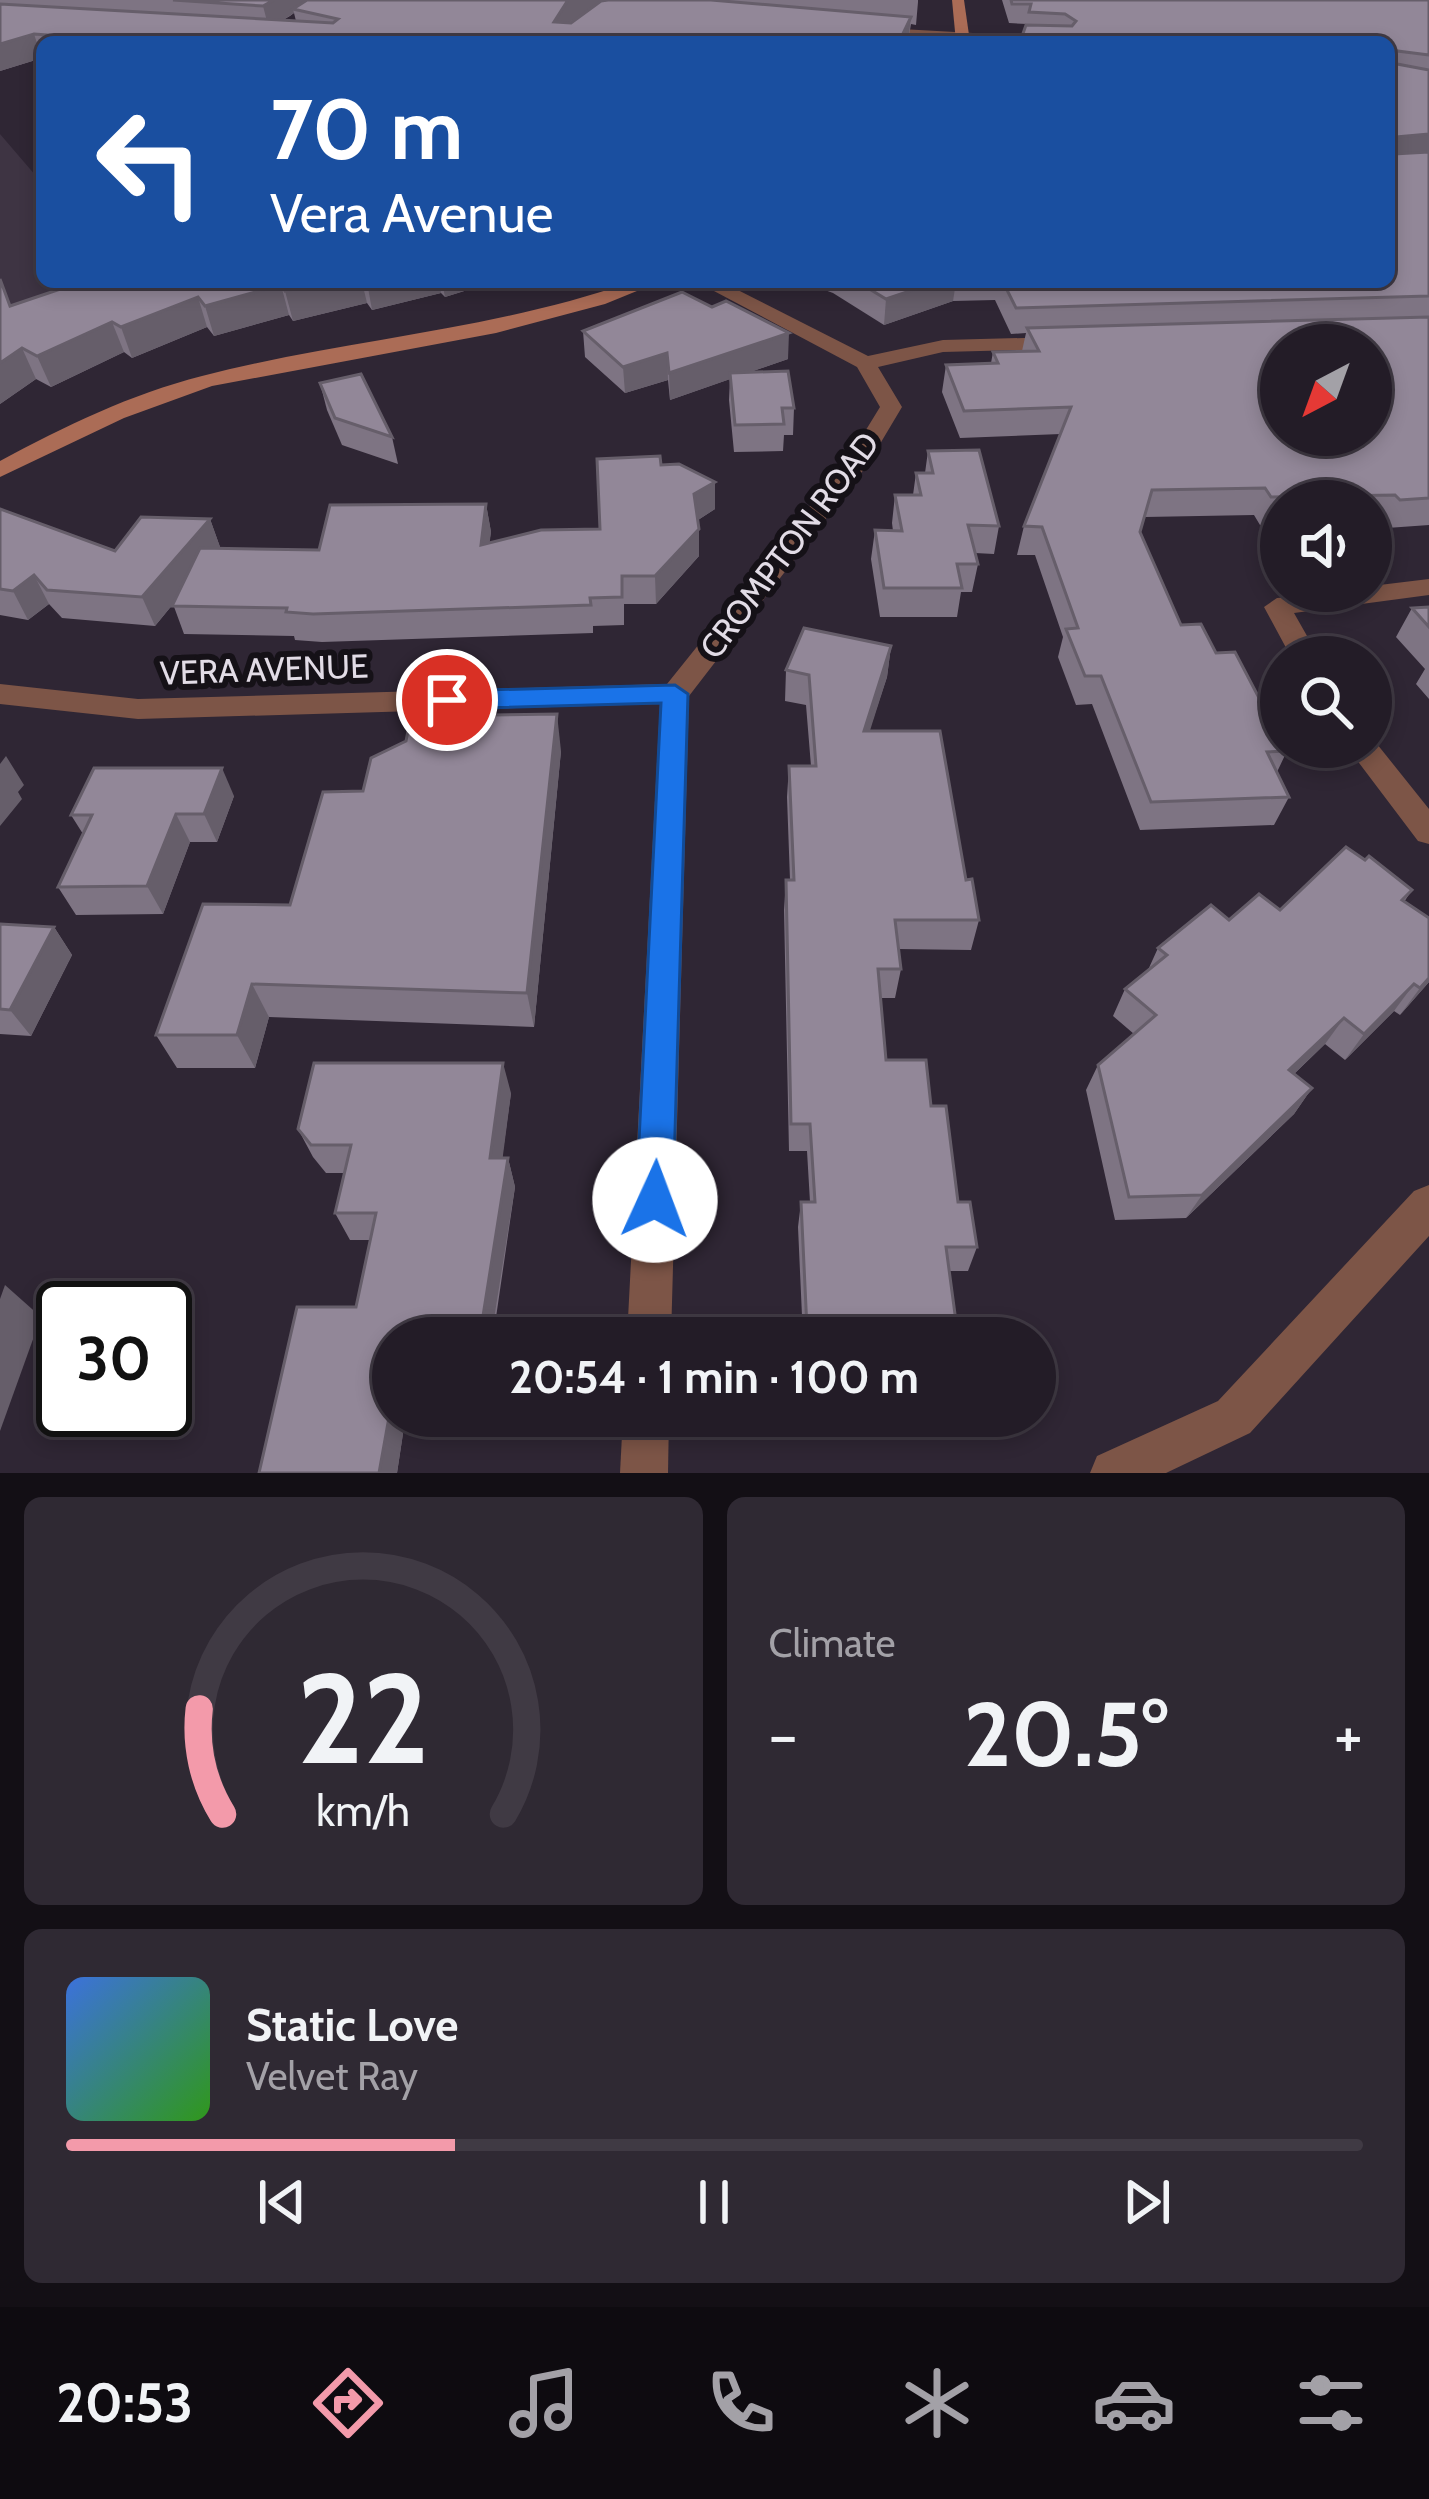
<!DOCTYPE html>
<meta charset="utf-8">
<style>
body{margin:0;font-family:Cabin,sans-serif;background:#2f2933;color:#f1f3f6;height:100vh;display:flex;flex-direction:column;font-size:45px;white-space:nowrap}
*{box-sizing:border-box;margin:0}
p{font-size:39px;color:#a3a1a7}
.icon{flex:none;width:66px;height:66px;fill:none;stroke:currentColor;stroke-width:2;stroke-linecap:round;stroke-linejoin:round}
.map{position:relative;height:1473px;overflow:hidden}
.panel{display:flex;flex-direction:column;gap:24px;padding:24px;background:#130f15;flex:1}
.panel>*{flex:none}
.top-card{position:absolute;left:36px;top:36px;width:1359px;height:252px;border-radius:18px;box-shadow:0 6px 18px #0003,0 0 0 3px #403a44;background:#1a4fa0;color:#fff;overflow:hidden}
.needle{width:78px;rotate:221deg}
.tools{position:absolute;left:1260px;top:324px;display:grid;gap:24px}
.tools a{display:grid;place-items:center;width:132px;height:132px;border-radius:50%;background:#231c27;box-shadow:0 6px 18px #0003,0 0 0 3px #403a44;font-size:60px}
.speed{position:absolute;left:36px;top:1281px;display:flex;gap:24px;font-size:60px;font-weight:700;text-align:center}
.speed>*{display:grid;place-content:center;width:156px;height:156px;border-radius:50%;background:#231c27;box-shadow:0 6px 18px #0003,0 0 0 3px #403a44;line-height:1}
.speed .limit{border:6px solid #111;border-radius:18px;background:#fff;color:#111}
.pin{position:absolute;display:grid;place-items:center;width:102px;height:102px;color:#fff;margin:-51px;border:6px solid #fff;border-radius:50%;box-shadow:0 3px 12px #0007}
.me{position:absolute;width:132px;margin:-66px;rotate:2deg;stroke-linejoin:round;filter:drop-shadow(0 0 9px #0008)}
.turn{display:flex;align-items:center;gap:42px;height:252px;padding:0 36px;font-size:54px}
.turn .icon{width:156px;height:156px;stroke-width:2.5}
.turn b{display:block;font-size:84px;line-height:102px}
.big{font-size:90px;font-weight:800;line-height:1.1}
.panel .tile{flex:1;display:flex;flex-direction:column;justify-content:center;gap:18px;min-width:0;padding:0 42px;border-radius:18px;background:#2f2933}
.panel .dial{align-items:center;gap:0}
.dial svg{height:312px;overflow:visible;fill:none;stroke:#403a44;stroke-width:7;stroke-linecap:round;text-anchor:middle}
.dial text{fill:#f1f3f6;stroke:none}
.song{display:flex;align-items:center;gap:36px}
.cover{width:144px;height:144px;border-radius:18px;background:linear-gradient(135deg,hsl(220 70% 55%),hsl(110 70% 35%))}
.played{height:12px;border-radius:6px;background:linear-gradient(90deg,#f39aaa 30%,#403a44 30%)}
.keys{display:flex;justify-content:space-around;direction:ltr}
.heat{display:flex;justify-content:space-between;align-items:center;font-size:66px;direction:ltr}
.panel .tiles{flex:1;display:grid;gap:24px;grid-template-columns:1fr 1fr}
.tile:last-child{grid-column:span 2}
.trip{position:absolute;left:372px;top:1317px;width:684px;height:120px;border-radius:60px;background:#231c27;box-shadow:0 6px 18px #0003,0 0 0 3px #403a44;font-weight:800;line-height:120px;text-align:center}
.menu{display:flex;height:192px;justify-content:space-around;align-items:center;background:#0e0b10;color:#a3a1a7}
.menu .icon{width:84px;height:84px}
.menu .active{color:#f39aaa}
.menu b{font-size:54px;color:#f1f3f6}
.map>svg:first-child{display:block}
.education{fill:#3e3443}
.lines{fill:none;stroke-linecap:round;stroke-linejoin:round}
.minor{fill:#7d5547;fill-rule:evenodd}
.secondary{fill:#ab6c56;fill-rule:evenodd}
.wall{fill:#7e7483;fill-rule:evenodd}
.shaded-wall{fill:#665e6a}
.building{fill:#928798;stroke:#665e6a;stroke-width:3;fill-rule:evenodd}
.route{fill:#1a73e8;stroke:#114b97;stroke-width:3}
.labels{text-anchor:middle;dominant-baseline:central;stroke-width:12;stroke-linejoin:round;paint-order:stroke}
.street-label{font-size:33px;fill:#e2dce6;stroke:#151117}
</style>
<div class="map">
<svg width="1429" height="1473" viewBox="0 0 1429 1473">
<rect width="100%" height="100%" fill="#2f2634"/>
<polygon class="education" points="0,134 42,183 42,282 126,282 0,345"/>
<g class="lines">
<g class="minor">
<polygon points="865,27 1061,38 1068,42 870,34"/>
<polygon points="697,282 722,282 868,356 943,340 1060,337 1070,343 1060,349 943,352 878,367 902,407 868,464 689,696 671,1338 627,1338 660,704 138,719 0,704 0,684 138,699 667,684 850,456 880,407 857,367"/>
<polygon points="1429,579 1429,595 1294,613 1319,657 1291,657 1264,607 1277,598 1371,591 1371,586"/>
<polygon points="1373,739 1429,809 1429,844 1418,841 1347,747 1371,747"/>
<polygon points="1429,1185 1429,1236 1250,1433 1166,1473 1090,1473 1097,1456 1218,1401 1414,1191"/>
<polygon points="623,1416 669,1416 668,1473 620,1473"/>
</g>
<g class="secondary">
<polygon points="952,0 964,0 970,42 956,42"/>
<path d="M631 282H659L605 304 496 333 212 386 124 418 0 477V461C65 426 131 394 202 376 345 339 491 331 631 282Z"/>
</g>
</g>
<g class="wall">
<path d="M0 0H918V2L916 25 911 24 908 42H42V58L0 71ZM294 13 296 21 283 20 290 16Z"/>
<polygon points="1002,0 1429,0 1429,525 1387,528 1382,523 1371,523 1371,501 1281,501 1281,525 1260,525 1254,515 1145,517 1140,532 1181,625 1216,653 1287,751 1277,772 1289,797 1274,825 1140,830 1092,704 1076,705 1058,657 1063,637 1035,555 1017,555 1024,526 1061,434 960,438 942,392 946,365 991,363 993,352 1022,351 1026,333 1011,334 995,300 953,301 884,325 833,293 803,282 1389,282 1027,24 1009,23"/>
<polygon points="81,282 493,282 445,297 441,293 372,310 367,303 293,321 289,315 214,336 207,327 132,358 124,352 51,387 36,379 0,404 12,306"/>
<polygon points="583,331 788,359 750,372 794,408 793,435 784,435 783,451 734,452 729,400 730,379 670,400 668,380 625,393 585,357"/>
<polygon points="320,383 392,437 398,464 342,445 327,410"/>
<polygon points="928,451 999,526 994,554 975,553 978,564 972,592 961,592 957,617 880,617 871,559 875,530 893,531 892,523 895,495 913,495 916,473 925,473"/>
<polygon points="661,465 715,509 698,520 699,556 656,604 624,604 624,625 593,626 593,633 322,642 295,640 294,636 184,634 173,604 155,626 62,618 49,604 28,620 0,615 0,509 115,551 210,519 220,547 219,548 319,550 486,504 491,532 489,543 600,529"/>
<polygon points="1429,607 1429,699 1416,684 1425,669 1396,637 1412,608"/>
<polygon points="891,646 887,677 869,731 966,880 979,920 971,950 898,949 901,969 895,998 880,998 886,1060 931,1106 958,1202 977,1247 968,1271 949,1271 957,1329 953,1338 803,1338 798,1227 801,1202 810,1202 807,1151 789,1151 784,910 786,880 790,880 787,797 789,766 811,766 806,705 785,701 786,670"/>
<polygon points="561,751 534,1027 269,1017 255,1068 177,1068 156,1035 290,905 363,791"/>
<polygon points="234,796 217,842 190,842 163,914 76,915 58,887 83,834 71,815"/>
<polygon points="1412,890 1404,902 1429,982 1400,1015 1394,1011 1345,1060 1325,1044 1294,1074 1312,1088 1294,1114 1186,1218 1115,1220 1086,1090 1098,1065 1134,1034 1113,1016 1125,989 1148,970 1158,948 1229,920 1280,910"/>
<polygon points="0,924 54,927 72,955 31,1036 0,1034"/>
<polygon points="511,1093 502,1158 508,1158 515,1187 493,1338 393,1338 393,1416 436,1416 434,1428 404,1427 397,1473 259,1473 356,1307 370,1240 350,1240 335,1213 344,1173 326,1173 313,1157 298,1129"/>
</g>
<g class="shaded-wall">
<polygon points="274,0 314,0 293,9 294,13 269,29 263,6"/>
<polygon points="568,0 639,0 571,21 558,42 554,22"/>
<polygon points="911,17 908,42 899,42"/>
<polygon points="34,34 42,58 0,71 0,44"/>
<polygon points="1429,134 1429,156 1389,159 1397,137"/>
<polygon points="323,282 362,282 367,303 293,321 285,291"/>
<polygon points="367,282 439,282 441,293 372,310"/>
<polygon points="442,282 493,282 445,297"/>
<polygon points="937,282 956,282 953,301 884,325 886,299"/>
<polygon points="281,285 289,315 214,336 205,306"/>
<polygon points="198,297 207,327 132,358 121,327"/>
<polygon points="112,322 124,352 51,387 37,356"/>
<polygon points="789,333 788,359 670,400 669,373"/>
<polygon points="22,348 36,379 0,404 0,363"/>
<polygon points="667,353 668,380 625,393 623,367"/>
<polygon points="715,482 715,509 695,522 694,494"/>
<polygon points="486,504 491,532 486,573 481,545"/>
<polygon points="210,519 220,547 155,626 142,597"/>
<polygon points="699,529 699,556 656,604 655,576"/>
<polygon points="34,575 49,604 28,620 13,591"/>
<polygon points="891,646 887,677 860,762 864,731"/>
<polygon points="557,714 561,751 534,1027 527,993"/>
<polygon points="6,756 24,785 18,792 22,799 0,826 0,764"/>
<polygon points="222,768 234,796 217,842 204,814"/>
<polygon points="176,814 190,842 163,914 147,886"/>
<polygon points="54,927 72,955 31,1036 10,1010"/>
<polygon points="1429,978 1429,982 1400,1015 1420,988"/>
<polygon points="252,984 269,1017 255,1068 237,1035"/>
<polygon points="1414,984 1394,1011 1345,1060 1364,1034"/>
<polygon points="1344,1018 1325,1044 1272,1095 1289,1070"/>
<polygon points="503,1063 511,1093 499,1186 490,1158"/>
<polygon points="1312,1088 1294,1114 1186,1218 1202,1195"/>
<polygon points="508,1158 515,1187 491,1338 483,1316"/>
<polygon points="5,1285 41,1317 0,1431 0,1299"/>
<polygon points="436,1316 446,1338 433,1338"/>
<polygon points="391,1406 393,1416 397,1416 404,1427 397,1473 379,1473"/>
<polygon points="427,1416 436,1416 434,1428"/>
</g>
<g class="building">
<polygon points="173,0 274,0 263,6"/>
<polygon points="307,0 568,0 554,22 571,23 601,1 608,0 711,0 911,17 899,42 144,42 34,34 0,44 0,4 333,23 338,19 293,9"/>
<polygon points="1011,0 1429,0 1429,55 1397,51 1392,63 1429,70 1429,134 1397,137 1395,154 1429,152 1429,296 1016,308 1003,282 1389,282 1389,42 1020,42 1026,25 1072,26 1076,21 1065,14 1029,12 1031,4 1012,4"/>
<polygon points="0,279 10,306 81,282 323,282 285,291 281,285 205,306 198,297 121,327 112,322 37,356 22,348 0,363"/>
<polygon points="858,282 937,282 886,299"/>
<polygon points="682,292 712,307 726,301 789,333 669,373 667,353 623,367 583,331"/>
<path d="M1429 317V498L1400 500 1395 495 1271 497 1265 488 1152 490 1140 532 1181 625 1201 624 1216 653 1235 652 1281 740V747H1285L1287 751 1267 752 1289 797 1151 802 1101 676H1085L1066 629 1078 628 1042 527 1024 526 1071 407 964 411 946 365 998 363 993 352 1039 351 1027 328ZM1281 345H1371V435H1281Z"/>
<polygon points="788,371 794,408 782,408 784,424 735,425 730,373"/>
<polygon points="361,374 392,437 335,418 320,383"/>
<polygon points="979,450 999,526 968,525 978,564 957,564 962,588 884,588 875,530 902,531 895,495 921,495 916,473 933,473 928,451"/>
<polygon points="660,456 661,465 679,464 715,482 694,494 699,529 655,576 622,576 622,597 590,598 591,605 313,614 286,612 287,608 172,606 200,548 319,550 330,505 486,504 481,545 541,530 600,529 597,459"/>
<polygon points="0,509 115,551 141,517 210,519 142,597 47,590 34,575 13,591 0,589"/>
<polygon points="1429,607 1429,627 1412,608"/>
<polygon points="804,628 891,646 864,731 940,731 966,880 972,879 979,920 895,920 901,969 878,969 886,1060 926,1060 931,1106 946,1106 958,1202 970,1202 977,1247 946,1247 957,1329 807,1329 801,1202 815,1202 810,1124 791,1124 786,880 794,880 789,766 816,766 809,675 786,670"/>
<polygon points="557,714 527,993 252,984 237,1035 156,1035 203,904 290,905 323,792 363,791 371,758 406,741 411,716"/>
<polygon points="94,768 222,768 204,814 176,814 147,886 58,887 92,815 71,815"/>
<polygon points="1346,847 1365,860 1369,856 1412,890 1402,900 1429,918 1429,978 1420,988 1414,984 1364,1034 1344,1018 1289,1070 1312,1088 1202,1195 1129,1197 1098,1065 1156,1015 1125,989 1167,955 1158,948 1211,905 1229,920 1259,894 1280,910"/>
<polygon points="0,924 54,927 10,1010 0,1009"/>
<polygon points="314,1063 503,1063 490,1158 508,1158 483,1316 436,1316 433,1338 393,1338 393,1406 391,1406 379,1473 259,1473 297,1307 356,1307 376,1213 335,1213 351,1145 311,1145 298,1129"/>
</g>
<polygon class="route" points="675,685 688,694 673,1200 668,1213 655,1218 641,1213 636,1200 661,703 447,709 434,700 447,691"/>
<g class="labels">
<g class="street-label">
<text transform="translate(789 545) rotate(-53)">CROMPTON ROAD</text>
<text transform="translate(264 669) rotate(-2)">VERA AVENUE</text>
</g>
</g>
</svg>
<div class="tools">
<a><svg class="needle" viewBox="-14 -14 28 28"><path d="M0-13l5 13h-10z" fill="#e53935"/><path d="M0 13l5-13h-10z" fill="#a3a1a7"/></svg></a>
<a><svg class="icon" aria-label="sound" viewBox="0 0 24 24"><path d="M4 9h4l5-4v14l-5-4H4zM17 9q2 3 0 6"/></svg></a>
<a><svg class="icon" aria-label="search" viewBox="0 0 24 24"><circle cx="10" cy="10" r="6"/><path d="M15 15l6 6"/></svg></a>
</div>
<div class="speed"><div class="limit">30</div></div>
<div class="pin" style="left:447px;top:700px;background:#d93025"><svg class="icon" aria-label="arrive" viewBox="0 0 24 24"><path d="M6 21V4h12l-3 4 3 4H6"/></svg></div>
<svg class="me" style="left:655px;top:1200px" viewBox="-20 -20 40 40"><circle r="19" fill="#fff"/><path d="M0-13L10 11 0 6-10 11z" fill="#1a73e8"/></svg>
<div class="trip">20:54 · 1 min · 100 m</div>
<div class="top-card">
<div class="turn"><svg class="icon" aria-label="left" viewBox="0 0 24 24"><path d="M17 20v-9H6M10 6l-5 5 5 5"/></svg><div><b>70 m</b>Vera Avenue</div></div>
</div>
</div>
<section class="panel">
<div class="tiles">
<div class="tile dial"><svg viewBox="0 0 100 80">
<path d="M14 69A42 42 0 1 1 86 69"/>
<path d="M14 69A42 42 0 0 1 8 42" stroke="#f39aaa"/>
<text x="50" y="56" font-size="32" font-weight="700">22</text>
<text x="50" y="72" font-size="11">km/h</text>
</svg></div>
<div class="tile"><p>Climate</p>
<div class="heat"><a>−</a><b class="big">20.5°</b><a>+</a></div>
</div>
<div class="tile">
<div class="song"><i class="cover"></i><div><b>Static Love</b><p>Velvet Ray</p></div></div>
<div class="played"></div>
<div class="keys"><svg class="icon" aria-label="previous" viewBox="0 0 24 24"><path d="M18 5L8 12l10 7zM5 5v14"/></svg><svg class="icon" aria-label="pause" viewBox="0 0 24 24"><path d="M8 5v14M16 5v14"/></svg><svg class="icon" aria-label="next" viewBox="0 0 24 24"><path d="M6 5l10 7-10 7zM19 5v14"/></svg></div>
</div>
</div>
</section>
<nav class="menu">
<b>20:53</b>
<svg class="icon active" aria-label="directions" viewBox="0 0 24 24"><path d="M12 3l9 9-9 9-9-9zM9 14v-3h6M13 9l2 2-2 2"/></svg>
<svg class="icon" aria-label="music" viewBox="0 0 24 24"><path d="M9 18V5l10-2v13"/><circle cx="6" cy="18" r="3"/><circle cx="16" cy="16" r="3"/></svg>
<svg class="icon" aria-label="phone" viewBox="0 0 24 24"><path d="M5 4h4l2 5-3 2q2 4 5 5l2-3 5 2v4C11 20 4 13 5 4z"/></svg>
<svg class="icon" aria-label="climate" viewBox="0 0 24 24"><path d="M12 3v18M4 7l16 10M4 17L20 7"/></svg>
<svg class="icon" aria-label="car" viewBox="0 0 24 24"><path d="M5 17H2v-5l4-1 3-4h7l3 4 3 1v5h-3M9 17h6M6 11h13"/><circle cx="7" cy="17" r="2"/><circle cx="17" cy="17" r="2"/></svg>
<svg class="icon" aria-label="filters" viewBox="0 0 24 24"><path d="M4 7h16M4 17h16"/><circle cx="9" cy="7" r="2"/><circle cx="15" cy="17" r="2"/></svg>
</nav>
